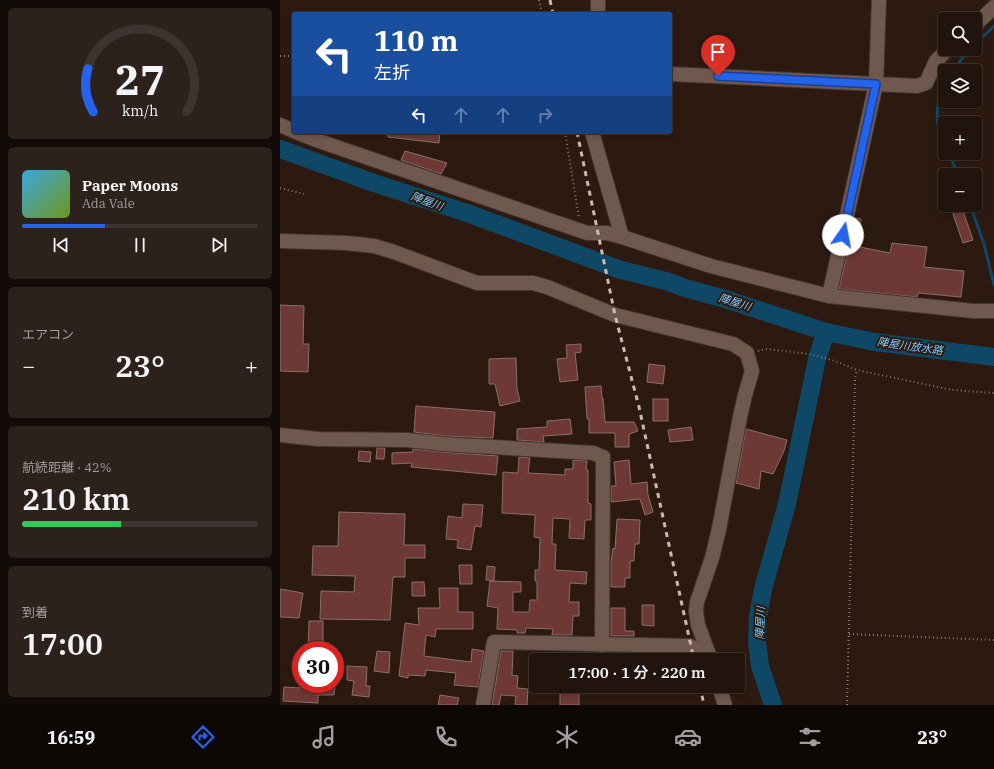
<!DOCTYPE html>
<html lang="ja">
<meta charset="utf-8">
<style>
body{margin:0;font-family:"IBM Plex Serif","Noto Sans JP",serif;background:#2d211b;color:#f1f3f6;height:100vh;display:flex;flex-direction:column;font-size:15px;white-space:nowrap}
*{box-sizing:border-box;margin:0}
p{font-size:13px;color:#a29e9d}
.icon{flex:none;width:22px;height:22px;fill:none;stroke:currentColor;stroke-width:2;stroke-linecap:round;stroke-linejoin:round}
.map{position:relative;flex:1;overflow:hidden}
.side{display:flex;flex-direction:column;gap:8px;padding:8px;background:#120b07;width:280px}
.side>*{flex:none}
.top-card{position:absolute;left:12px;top:12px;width:380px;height:122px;border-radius:4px;box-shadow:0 2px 6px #0003,0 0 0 1px #3e332e;background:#1a4fa0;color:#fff;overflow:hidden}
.buttons{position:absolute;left:658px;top:12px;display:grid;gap:8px}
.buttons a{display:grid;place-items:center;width:44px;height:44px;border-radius:4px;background:#21140d;box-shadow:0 2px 6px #0003,0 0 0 1px #3e332e;font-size:20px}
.speed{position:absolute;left:12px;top:641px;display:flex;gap:8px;font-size:20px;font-weight:700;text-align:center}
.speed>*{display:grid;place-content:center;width:52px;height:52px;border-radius:50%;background:#21140d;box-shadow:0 2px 6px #0003,0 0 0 1px #3e332e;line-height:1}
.speed .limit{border:6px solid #d22;background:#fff;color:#111}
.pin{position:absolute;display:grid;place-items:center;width:34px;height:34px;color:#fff;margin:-41px -17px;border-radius:50% 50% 50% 0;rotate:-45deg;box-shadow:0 0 4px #0007}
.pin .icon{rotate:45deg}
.me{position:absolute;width:44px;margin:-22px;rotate:12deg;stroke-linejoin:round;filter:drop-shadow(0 0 3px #0008)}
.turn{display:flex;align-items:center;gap:14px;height:84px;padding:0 16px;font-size:18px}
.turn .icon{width:52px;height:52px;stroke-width:2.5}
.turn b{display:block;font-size:28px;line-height:34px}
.lanes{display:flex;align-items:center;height:38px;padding:0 16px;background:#0003;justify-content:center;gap:20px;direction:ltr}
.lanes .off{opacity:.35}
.big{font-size:30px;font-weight:600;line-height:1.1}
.side .card{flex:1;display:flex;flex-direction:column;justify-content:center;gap:6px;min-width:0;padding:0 14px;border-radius:6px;background:#2d211b}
.side .dial{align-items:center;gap:0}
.dial svg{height:104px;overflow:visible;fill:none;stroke:#3e332e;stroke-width:7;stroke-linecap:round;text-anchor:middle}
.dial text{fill:#f1f3f6;stroke:none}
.song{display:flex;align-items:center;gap:12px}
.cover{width:48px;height:48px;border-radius:6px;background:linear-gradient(135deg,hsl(200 70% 55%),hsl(80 70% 35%))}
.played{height:4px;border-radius:2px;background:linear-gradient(90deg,#2563eb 35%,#3e332e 35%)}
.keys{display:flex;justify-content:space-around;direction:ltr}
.heat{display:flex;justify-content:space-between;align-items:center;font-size:22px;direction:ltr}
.charge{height:6px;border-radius:3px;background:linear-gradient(90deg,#34c759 42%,#3e332e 0)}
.trip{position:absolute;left:249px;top:653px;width:216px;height:40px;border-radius:4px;background:#21140d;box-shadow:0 2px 6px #0003,0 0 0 1px #3e332e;font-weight:600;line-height:40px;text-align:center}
.dock{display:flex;height:64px;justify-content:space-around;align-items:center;background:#0d0805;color:#a29e9d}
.dock .icon{width:28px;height:28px}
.dock .selected{color:#2563eb}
.dock b{font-size:18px;color:#f1f3f6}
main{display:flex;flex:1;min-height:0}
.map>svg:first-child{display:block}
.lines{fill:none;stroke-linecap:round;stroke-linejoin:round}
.stream{stroke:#0f4866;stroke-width:3}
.river{stroke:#0f4866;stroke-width:18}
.building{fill:#6e3935;stroke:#896f6c}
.minor-casing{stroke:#433531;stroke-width:16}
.path{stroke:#897a72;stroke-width:2;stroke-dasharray:1 3;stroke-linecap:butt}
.minor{stroke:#6f594f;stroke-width:14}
.rail{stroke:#c9bbb4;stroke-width:3;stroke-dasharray:5 5;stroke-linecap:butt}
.route-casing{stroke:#184099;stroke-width:10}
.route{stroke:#2563eb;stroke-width:7}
.labels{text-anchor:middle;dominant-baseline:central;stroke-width:4;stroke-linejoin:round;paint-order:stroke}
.water-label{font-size:11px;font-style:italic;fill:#7cccfe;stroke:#2c1a11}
</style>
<main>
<section class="side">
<div class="card dial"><svg viewBox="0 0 100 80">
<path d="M14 69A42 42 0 1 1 86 69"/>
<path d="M14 69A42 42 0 0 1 10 36" stroke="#2563eb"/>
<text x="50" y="56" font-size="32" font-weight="700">27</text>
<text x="50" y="72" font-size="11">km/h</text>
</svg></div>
<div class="card">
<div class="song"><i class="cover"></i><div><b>Paper Moons</b><p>Ada Vale</p></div></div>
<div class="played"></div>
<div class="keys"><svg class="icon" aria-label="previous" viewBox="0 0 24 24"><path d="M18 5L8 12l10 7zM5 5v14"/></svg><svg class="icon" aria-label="pause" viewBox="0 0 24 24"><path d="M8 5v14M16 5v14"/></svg><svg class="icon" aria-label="next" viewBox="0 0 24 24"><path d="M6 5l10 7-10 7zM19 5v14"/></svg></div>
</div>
<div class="card"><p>エアコン</p>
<div class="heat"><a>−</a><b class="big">23°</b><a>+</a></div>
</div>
<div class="card"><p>航続距離 · 42%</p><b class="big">210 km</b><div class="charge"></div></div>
<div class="card"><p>到着</p><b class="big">17:00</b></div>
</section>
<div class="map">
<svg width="714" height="705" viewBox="0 0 714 705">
<rect width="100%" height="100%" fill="#2c1a11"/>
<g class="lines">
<g class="stream">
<polyline points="695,45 714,26"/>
<polyline points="672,71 690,49"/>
<path d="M665 85C658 97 656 111 658 125 659 131 663 138 665 143"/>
<polyline points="669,153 678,175"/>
<polyline points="690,205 704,244 714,285"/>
</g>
<g class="river">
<polyline points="0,149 94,183 187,213 341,270 386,281 405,288 442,298 546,332 595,342 714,357"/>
<polyline points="493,705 480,666 477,641 478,616 483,589 507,504 537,359 546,332"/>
</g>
</g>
<g class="building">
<polygon points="108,132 160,132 159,143 108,137"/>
<polygon points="125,151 167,163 161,174 121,160"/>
<polygon points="670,205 681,205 693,240 683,243"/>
<polygon points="575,218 581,219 579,231 583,232 580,247 610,253 612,243 647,247 644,267 684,271 681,297 638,293 637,297 559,289"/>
<polygon points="0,305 24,306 23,344 29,344 28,372 0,371"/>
<polygon points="301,344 301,352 295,353 298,380 280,382 277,359 287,358 286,345"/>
<polygon points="236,358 237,389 240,401 220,406 215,384 209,384 209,359"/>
<polygon points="369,364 385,366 383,384 367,382"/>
<polygon points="321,386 322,398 323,398 325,422 354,422 358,431 349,434 349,447 335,447 335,433 309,433 309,419 307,419 305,387"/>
<rect x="373" y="399" width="15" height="22"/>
<polygon points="136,406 215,412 213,438 164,436 134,432"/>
<polygon points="290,419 292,434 263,436 264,442 237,440 237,429 267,427 267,421"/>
<polygon points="411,427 413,440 390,442 388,430"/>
<polygon points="466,429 507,440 504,451 493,474 481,471 479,489 456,483"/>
<polygon points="97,448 105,448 104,459 96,459"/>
<polygon points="133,449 162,452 218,456 216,475 131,467 132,463 112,464 112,453 133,452"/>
<polygon points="79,451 91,452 90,462 78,461"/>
<polygon points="239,457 250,458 248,473 285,475 285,469 293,469 293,460 307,461 306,470 308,470 308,503 311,504 311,520 305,520 304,539 289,538 290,519 273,518 272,544 276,544 275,570 307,572 306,584 290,583 289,602 299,602 299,616 293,616 292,635 272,635 273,629 246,628 245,633 237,633 237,630 217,629 218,608 207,606 210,581 241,582 241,592 233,592 233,612 249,612 250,600 257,600 257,581 255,581 255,570 259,570 260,538 254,537 255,515 222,513 223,472 238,473"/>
<polygon points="349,460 351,484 367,482 368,495 373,512 365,515 360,499 331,502 331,486 336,486 334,462"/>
<polygon points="183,504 203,505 201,527 195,526 191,550 177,548 178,540 166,539 168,516 182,518"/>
<polygon points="59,512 125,514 124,545 145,545 145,558 125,558 125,577 113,577 110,620 40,619 41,591 74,592 75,576 32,575 33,546 58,546"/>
<polygon points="337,519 360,520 359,544 355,544 354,561 350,561 350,578 345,578 345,587 331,587 331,562 333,548 335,549"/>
<polygon points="179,565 192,565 192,584 180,584"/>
<polygon points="207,566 215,567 214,581 206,580"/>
<polygon points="132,582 144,582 145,596 132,596"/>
<polygon points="159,588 178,588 178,612 193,612 193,629 156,629 155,637 146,635 144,656 191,662 192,649 204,651 198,687 174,685 176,673 146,670 145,676 128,675 128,678 119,676 125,623 139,625 138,608 160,608"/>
<polygon points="0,589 23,593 19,618 0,617"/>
<polygon points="362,605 374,605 374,626 362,625"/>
<polygon points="331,608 345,608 345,631 354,631 354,636 331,636"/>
<polygon points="29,621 43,621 43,643 41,643 40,650 28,650"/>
<polygon points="97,651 110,652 109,673 94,671"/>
<polygon points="221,651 233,651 232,675 238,676 237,688 248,689 247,705 235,705 236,696 221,695 219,705 212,705"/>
<polygon points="309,652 322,653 343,653 343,659 338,659 338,660 309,660"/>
<polygon points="67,666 87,667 86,686 90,686 89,697 72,695 74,681 67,680"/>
<polygon points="20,684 39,684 38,686 55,686 54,695 38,695 38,703 3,701 4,687 20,688"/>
<rect x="280" y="693" width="19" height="12"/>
<polygon points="160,695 179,698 177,705 158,705"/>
</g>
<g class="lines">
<g class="minor-casing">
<g id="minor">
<polyline points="318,0 318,14"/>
<polyline points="695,25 714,7"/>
<polyline points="390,74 637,86 646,83 656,61 668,49"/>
<polyline points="0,125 14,131"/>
<polyline points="16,132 39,141 307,233 327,233 342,237"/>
<polyline points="312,132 342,237 431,266 549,296 693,311 714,311"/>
<polyline points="0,241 67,243 94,246 114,252 197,283 253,283 267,287 335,315 453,344 467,353 472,371 465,395 460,417 439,529 432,558 417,602 416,611 418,625 431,660"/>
<polyline points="549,296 596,84 599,0"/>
<polyline points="0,435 38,439 127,440 163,444 313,453 323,457 322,645"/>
<polyline points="439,686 445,705"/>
<polyline points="203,705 214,642 410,646 417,650 427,660"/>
</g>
</g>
<g class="path">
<polyline points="259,0 262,14"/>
<polyline points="0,56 14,56"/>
<polyline points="285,132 299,218"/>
<polyline points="0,188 24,194"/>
<polyline points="478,351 487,349 529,354 555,361 577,370 672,390 714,393"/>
<polyline points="569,634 714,640"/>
<polyline points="567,705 575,379 577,370"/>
</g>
<use href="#minor" class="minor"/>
<g class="rail">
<polyline points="270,0 273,14"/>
<polyline points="297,132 335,315 359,407 414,660"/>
<polyline points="420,686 424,705"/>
</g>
</g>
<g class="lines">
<g class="route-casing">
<polyline id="route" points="438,76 596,84 563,235"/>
</g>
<use href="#route" class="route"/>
</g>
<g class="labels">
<g class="water-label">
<text transform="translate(147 201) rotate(20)">陣屋川</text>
<text transform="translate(455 302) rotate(17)">陣屋川</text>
<text transform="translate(630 346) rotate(8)">陣屋川放水路</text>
<text transform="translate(480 623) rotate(-88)">陣屋川</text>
</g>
</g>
</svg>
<div class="buttons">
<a><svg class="icon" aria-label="search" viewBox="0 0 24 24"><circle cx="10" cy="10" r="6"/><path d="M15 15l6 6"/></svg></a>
<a><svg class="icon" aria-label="layers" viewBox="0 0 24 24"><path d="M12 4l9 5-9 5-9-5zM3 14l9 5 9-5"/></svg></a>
<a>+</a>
<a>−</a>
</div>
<div class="speed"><div class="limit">30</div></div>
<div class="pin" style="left:438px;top:76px;background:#d93025"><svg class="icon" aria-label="arrive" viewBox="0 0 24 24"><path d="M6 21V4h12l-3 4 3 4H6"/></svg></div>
<svg class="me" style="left:563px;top:235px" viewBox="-20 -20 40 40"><circle r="19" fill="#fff"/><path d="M0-13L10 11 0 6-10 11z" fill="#2563eb"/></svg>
<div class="trip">17:00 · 1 分 · 220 m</div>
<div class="top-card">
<div class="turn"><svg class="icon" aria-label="left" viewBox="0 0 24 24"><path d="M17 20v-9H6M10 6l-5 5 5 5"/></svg><div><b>110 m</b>左折</div></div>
<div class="lanes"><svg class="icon" aria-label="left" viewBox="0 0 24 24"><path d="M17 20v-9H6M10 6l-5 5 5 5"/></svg><svg class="icon off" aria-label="ahead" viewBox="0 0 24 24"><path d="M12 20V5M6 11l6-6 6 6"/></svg><svg class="icon off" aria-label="ahead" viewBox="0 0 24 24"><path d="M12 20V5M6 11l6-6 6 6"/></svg><svg class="icon off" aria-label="right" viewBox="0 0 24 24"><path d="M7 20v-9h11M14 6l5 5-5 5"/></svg></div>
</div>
</div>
</main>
<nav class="dock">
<b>16:59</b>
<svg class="icon selected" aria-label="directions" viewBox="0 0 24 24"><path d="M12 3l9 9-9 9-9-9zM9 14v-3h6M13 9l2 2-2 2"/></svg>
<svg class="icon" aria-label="music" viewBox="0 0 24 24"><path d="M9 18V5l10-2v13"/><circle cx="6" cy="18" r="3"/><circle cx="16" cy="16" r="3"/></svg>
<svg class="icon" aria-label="phone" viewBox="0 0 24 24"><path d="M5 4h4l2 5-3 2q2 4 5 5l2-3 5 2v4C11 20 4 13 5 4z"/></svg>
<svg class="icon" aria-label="climate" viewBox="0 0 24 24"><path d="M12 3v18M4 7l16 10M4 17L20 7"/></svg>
<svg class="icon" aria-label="car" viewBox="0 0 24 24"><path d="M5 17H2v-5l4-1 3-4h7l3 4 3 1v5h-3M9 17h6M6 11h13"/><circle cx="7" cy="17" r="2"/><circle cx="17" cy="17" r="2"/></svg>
<svg class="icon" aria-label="filters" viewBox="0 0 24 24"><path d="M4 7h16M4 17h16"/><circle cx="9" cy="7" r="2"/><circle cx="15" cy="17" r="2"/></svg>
<b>23°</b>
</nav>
